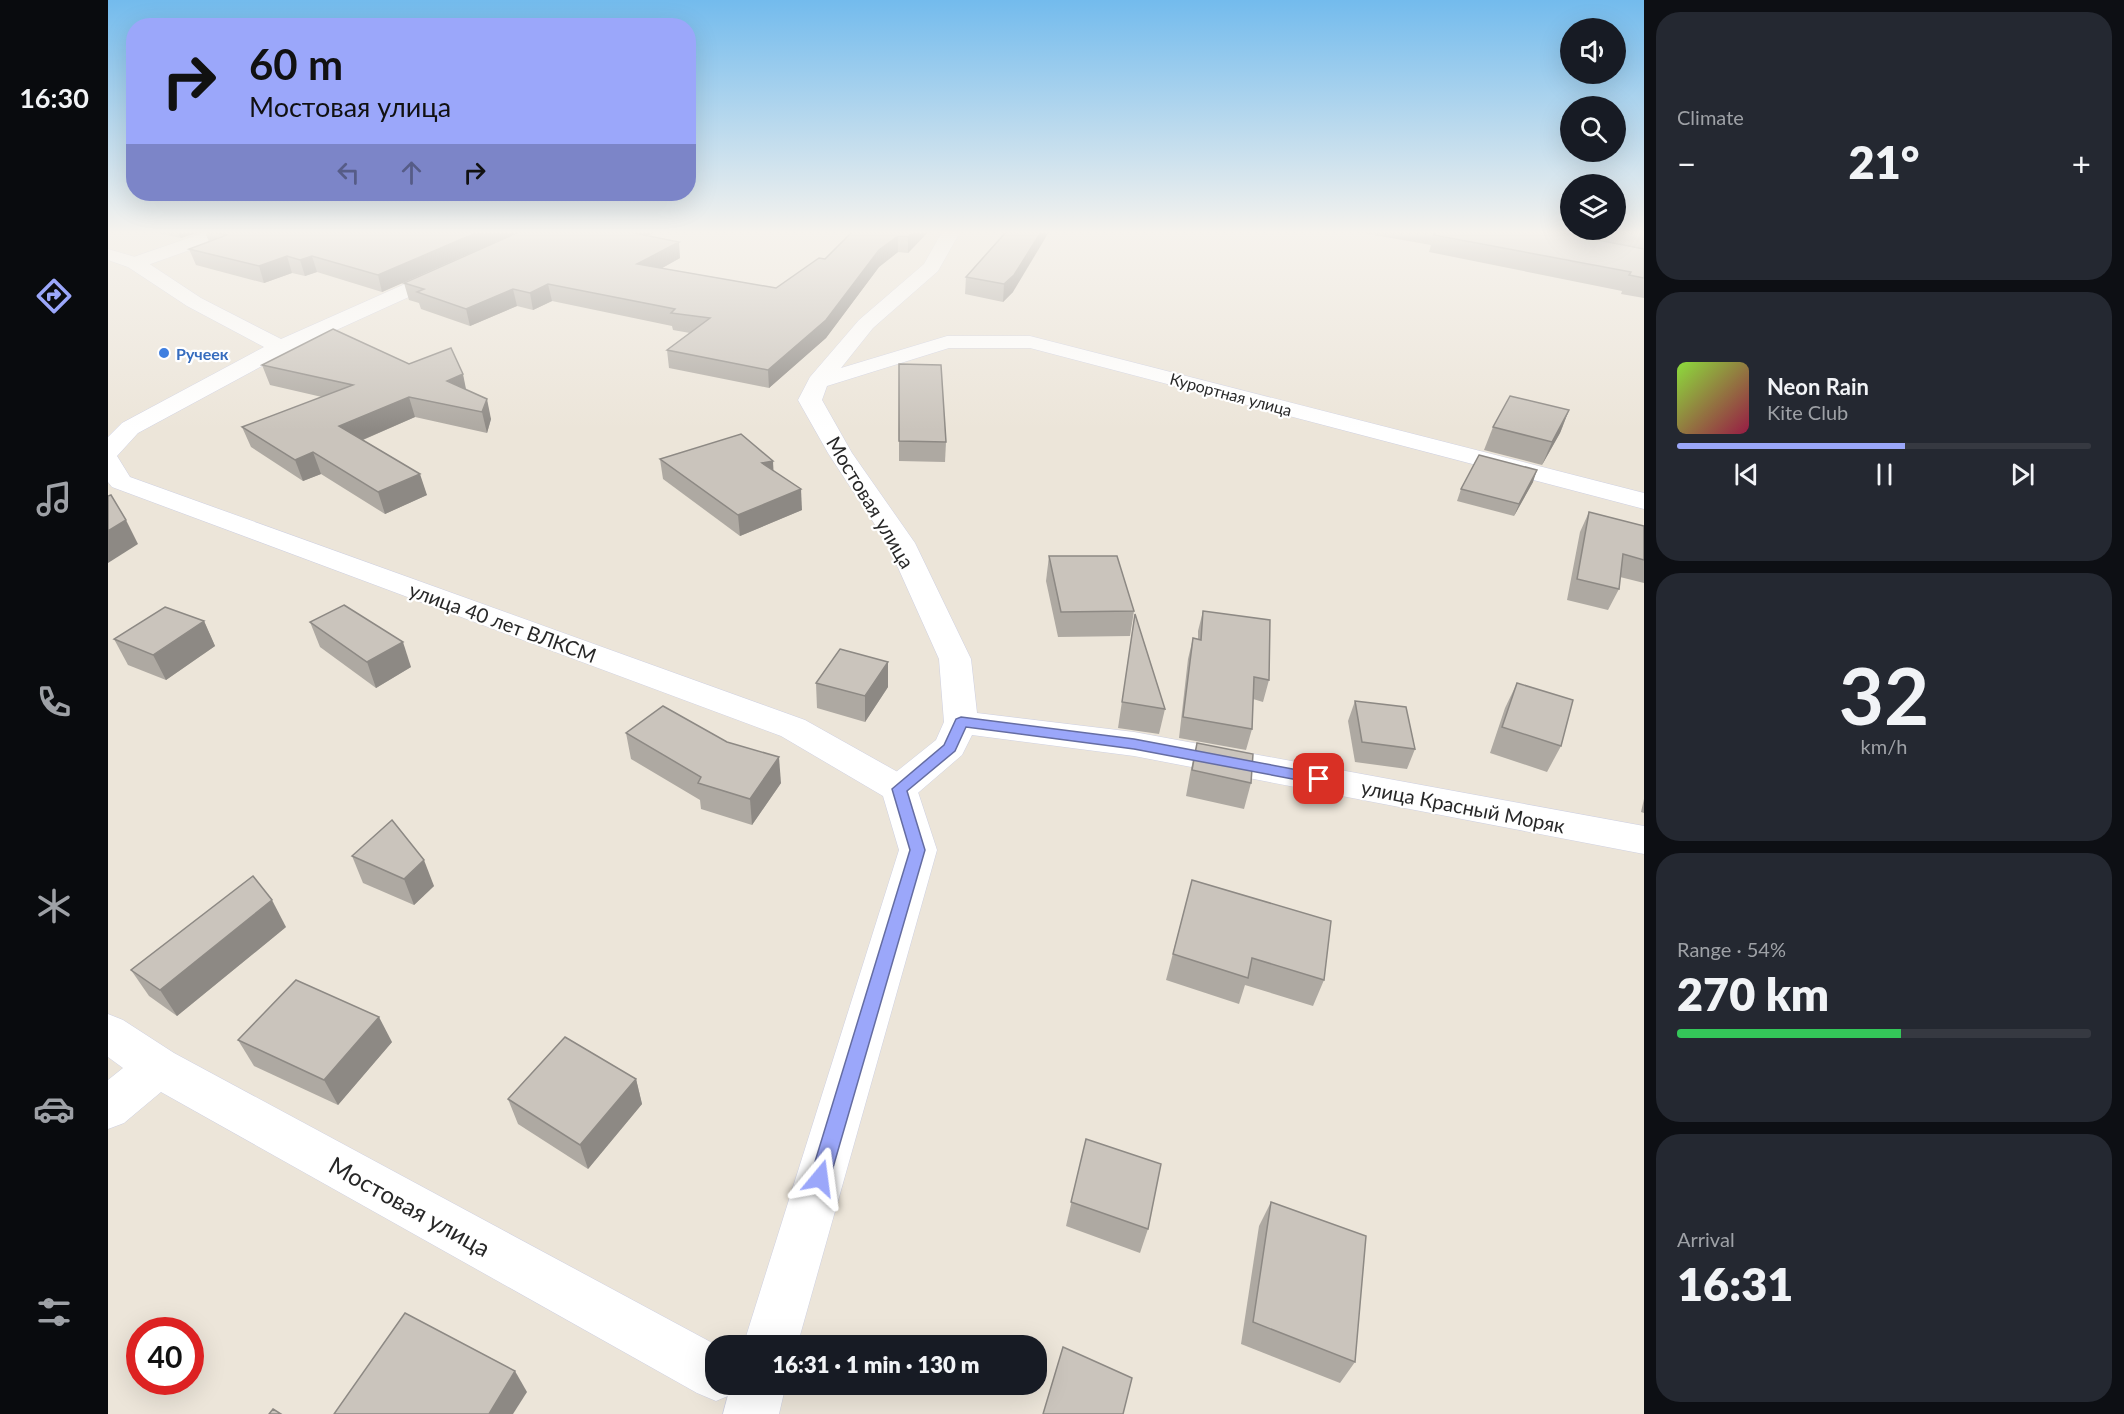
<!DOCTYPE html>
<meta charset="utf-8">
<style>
body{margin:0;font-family:Lato,sans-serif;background:#242831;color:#f1f3f6;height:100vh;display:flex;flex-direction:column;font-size:22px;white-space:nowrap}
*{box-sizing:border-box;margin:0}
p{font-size:20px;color:#9ea1a6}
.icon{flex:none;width:33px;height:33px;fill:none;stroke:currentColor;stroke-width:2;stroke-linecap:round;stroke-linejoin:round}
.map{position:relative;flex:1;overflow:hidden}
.sheet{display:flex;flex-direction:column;gap:12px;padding:12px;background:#0d0f14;width:480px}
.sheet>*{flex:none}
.guide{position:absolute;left:18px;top:18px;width:570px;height:183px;border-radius:24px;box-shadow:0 6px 24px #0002;background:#9ba7fa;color:#111;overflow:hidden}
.fabs{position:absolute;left:1452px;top:18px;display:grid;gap:12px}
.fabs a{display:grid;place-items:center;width:66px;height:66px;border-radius:50%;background:#171b24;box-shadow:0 6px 24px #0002;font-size:30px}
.speed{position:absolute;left:18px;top:1317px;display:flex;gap:12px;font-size:30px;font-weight:700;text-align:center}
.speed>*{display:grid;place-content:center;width:78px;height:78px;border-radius:50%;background:#171b24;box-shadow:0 6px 24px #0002;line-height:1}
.speed .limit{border:9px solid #d22;background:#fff;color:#111}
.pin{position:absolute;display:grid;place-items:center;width:51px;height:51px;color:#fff;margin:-26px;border-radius:12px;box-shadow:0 3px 9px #0006}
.me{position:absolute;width:66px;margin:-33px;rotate:16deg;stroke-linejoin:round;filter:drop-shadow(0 0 4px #0008)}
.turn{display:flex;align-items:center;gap:21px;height:126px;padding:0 24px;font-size:27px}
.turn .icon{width:78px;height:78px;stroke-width:2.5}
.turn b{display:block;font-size:42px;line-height:51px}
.lanes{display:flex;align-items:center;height:57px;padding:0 24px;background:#0003;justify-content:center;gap:30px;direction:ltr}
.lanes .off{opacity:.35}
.big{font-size:45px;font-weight:800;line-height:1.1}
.sheet .card{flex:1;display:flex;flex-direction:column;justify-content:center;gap:9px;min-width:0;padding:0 21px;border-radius:24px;background:#242831}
.sheet .dial{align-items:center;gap:0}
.dial b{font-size:78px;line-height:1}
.song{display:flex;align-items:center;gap:18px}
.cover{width:72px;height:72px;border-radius:9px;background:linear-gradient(135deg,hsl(90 70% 55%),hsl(340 70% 35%))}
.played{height:6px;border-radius:3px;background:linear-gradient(90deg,#9ba7fa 55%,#363941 55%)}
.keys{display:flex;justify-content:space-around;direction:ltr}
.heat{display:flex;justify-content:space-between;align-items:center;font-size:33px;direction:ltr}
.charge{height:9px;border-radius:4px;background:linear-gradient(90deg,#34c759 54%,#363941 0)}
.trip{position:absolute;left:597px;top:1335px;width:342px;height:60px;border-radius:24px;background:#171b24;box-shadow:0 6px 24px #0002;font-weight:800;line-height:60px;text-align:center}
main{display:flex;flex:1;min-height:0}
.dock{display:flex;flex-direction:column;width:108px;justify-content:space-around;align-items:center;background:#090b0e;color:#9ea1a6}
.dock .icon{width:42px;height:42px}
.dock .current{color:#9ba7fa}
.dock b{font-size:27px;color:#f1f3f6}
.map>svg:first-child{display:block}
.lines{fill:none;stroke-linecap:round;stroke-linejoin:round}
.minor-casing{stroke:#ced0e2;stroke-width:1}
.tertiary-casing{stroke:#ced0e2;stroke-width:1}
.minor{fill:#fff;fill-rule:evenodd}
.tertiary{fill:#fff;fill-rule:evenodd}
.wall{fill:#aea9a2}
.shaded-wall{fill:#8d8984}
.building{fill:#cac4bc;stroke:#8d8984;stroke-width:1.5}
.route{fill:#9ba7fa;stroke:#656da2;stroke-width:1.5}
.shop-dot{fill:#3f7fe0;stroke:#fff;stroke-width:2}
.labels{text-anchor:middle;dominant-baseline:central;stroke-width:4.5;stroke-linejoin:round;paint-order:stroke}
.far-shop-label{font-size:16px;font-weight:bold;fill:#366cbe;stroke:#fff;text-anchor:start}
.far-street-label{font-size:16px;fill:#282828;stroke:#fff}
.street-label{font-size:20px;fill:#282828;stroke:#fff}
.near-street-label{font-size:24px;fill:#282828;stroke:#fff}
</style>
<main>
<nav class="dock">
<b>16:30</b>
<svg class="icon current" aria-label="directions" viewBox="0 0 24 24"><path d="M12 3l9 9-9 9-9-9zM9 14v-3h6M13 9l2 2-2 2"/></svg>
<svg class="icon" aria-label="music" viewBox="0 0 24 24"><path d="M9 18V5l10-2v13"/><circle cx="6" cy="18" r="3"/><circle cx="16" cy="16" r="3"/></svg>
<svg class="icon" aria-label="phone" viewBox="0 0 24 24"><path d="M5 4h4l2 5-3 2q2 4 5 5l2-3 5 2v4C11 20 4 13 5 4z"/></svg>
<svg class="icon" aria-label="climate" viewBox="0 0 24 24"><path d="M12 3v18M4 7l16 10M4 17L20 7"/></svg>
<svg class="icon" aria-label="car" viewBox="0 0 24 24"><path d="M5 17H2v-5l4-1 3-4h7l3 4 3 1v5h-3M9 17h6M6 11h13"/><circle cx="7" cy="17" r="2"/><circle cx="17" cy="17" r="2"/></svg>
<svg class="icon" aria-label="filters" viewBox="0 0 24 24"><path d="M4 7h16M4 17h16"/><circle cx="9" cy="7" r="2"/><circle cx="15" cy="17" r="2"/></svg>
</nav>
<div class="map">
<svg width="1536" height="1414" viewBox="0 0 1536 1414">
<rect width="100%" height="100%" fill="#ece5d9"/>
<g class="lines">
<g class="minor-casing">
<g id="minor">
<polygon points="98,232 124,232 121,236 34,267 20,267 18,263 20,259"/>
<polygon points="834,232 852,232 830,271 765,328 733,368 839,336 922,336 1536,493 1536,509 922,348 841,348 719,386 714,400 744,453 807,543 863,659 869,713 1026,732 1536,826 1536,854 1026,756 864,735 854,755 804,798 791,802 778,798 773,789 778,780 828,740 836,722 831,659 779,543 720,453 690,400 702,377 751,320 816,264"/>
<polygon points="0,1014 15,1020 66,1053 610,1346 608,1346 608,1384 631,1384 627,1393 608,1401 589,1393 53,1092 16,1123 0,1129 0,1080 15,1068 0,1057"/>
</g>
</g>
<g class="tertiary-casing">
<g id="tertiary">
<polygon points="0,249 34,259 93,298 173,339 333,268 347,268 349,272 347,276 180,352 30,433 9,456 22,477 697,720 804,780 809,789 829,850 689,1346 635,1346 791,850 775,796 673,736 4,487 0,482 0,437 14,423 156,347 79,306 20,267 0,260"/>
<polygon points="623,1384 678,1384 671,1414 615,1414"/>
</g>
</g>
<use href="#minor" class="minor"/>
<use href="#tertiary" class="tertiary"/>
</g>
<g class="wall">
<polygon points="45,232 92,232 73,238"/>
<polygon points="97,232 410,232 274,292 209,272 197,276 184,273 156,283 88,265 81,249 101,242"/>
<polygon points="744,232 820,232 800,253 790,252 771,267 718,338 661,388 561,368 559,350 582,333 565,330 564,326 444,301 425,310 409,306 362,326 313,309 311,303 301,300 296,283 540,236 572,258 554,268 668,288 717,259"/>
<polygon points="898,232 905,292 895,302 857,294 858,277"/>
<polygon points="1249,232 1536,232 1536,298 1513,294 1514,291 1321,252 1323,245"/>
<polygon points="791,364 838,442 837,462 791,461"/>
<polygon points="154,365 358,389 383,419 379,433 307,417 255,440 319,495 277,514 213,474 195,481 143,447 134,427 214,397 162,385"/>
<polygon points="1461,410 1452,433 1434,465 1376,450 1385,427"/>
<polygon points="552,459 665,471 694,510 632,536 555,479"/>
<polygon points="1425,482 1406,516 1349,501 1353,489"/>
<polygon points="1481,512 1536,526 1536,583 1512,577 1511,589 1500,610 1459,600 1472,532"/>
<polygon points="941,556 1026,611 1022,636 950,637 938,581"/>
<polygon points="1095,611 1161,680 1155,702 1145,699 1144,729 1138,750 1071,738 1080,659 1085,638 1090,639 1090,631"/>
<polygon points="1027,614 1057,709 1051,734 1010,728"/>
<polygon points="96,621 107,646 58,680 20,665 6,639"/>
<polygon points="202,622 303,667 268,688 212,647"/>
<polygon points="780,662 780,687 757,722 709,708 708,683"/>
<polygon points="1409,683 1453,746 1439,772 1382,753 1397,708"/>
<polygon points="1247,701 1307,749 1299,769 1247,762 1240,721"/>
<polygon points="518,733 673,783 644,825 593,809 592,800 523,759"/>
<polygon points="1089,743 1143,783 1136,809 1078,796 1083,769"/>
<polygon points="1536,799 1536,813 1533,812"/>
<polygon points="244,856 326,886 306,905 255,883"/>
<polygon points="1084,880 1216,980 1205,1006 1137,985 1131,1004 1058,980"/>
<polygon points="178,927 69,1016 41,996 23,970"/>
<polygon points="130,1040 284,1042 230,1105 146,1066"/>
<polygon points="528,1079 534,1104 480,1169 410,1124 400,1099"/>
<polygon points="978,1139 1040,1229 1032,1253 958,1226"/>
<polygon points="1163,1202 1247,1362 1232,1383 1133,1344 1151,1226"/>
</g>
<g class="shaded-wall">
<polygon points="70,232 92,232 73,238"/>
<polygon points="370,232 410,232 274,292 270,275"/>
<polygon points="518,232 547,232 520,247"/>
<polygon points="805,232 820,232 800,253 800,237"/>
<polygon points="933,232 941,232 905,292 895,302 896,284"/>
<polygon points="790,236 790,252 771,267 718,338 661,388 660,370 771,250"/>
<polygon points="571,242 572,258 531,281 529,264"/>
<polygon points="179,256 184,273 156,283 151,266"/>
<polygon points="204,256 209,272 197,276 192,260"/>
<polygon points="440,284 444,301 425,310 422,293"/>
<polygon points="405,289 409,306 362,326 358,309"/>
<polygon points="355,374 359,394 339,381"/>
<polygon points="301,397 307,417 238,447 231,426"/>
<polygon points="379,399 383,419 379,433 374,412"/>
<polygon points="1461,410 1452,433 1434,465 1444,442"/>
<polygon points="205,452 213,474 195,481 187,460"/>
<polygon points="665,461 666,481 654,463"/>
<polygon points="1429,470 1425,482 1406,516 1411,504"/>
<polygon points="312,474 319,495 277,514 270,492"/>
<polygon points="693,489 694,510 632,536 630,515"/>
<polygon points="18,520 30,544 0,563 0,531"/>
<polygon points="96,621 107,646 58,680 45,655"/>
<polygon points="295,642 303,667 268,688 259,662"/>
<polygon points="780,662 780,687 757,722 757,696"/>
<polygon points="671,757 673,783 644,825 642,799"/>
<polygon points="316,860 326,886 306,905 296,879"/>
<polygon points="164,900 178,927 69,1016 52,990"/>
<polygon points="271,1017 284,1042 230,1105 216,1080"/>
<polygon points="528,1079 534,1104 480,1169 472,1145"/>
<polygon points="407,1371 419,1392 405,1414 381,1414"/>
</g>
<g class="building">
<polygon points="107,232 370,232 270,275 204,256 192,260 179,256 151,266 81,249 119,235"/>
<polygon points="411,232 521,232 571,242 529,264 668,288 711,258 717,259 744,232 805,232 800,237 790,236 771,250 718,320 660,370 559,350 602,318 563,313 567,309 440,284 422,293 405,289 358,309 309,292 316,289 296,283"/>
<polygon points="898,232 933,232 906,275 896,284 858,277"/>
<polygon points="1328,232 1449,232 1536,249 1536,278 1521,275 1523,272 1326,235"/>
<polygon points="225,329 301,364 343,348 355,374 339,381 379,399 374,412 301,397 231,426 312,474 270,492 205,452 187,460 134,427 245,385 154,365"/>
<polygon points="791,364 833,365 838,442 791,441"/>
<polygon points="1402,396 1461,410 1444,442 1385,427"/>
<polygon points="633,434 665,461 654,463 693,489 630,515 552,459"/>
<polygon points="1371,455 1429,470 1411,504 1353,489"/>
<polygon points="3,495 18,520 0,531 0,496"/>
<polygon points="1481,512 1536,526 1536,560 1515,554 1511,589 1469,579"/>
<polygon points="941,556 1009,556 1026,611 953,612"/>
<polygon points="236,605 295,642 259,662 202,622"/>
<polygon points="57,607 96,621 45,655 6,639"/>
<polygon points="1095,611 1162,620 1161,680 1146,677 1144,729 1075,717 1085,638 1093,640"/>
<polygon points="1027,614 1057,709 1014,702"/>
<polygon points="732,649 780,662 757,696 708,683"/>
<polygon points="1409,683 1465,700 1453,746 1394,727"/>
<polygon points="1247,701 1298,707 1307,749 1254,742"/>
<polygon points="555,706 619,742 671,757 642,799 590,783 593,777 518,733"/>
<polygon points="1089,743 1145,754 1143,783 1084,770"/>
<polygon points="284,820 316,860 296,879 244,856"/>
<polygon points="145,876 164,900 52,990 23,970"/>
<polygon points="1084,880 1223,921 1216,980 1144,958 1140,978 1065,954"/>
<polygon points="188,980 271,1017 216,1080 130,1040"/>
<polygon points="457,1037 528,1079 472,1145 400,1099"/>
<polygon points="978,1139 1053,1164 1040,1229 963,1202"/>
<polygon points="1163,1202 1258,1236 1247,1362 1145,1322"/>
<polygon points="297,1313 407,1371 381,1414 226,1414"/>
<polygon points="955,1347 1024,1378 1015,1414 935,1414"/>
<polygon points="165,1409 173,1414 161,1414"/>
</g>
<linearGradient id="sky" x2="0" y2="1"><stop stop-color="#73bbed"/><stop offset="0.54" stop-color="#f6f3ee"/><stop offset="1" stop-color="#f6f3ee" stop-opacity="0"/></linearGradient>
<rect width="1536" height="430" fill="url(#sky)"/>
<polygon class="route" points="853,717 1026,739 1211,774 1219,779 1211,784 1026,749 858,727 847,751 799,791 817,850 722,1178 719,1185 712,1188 705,1185 702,1178 802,850 784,789 836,745 848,719"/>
<circle class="shop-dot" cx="56" cy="353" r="6"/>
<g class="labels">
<g class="far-shop-label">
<text x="68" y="353">Ручеек</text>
</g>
<g class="far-street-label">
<text transform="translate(1123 394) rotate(15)">Курортная улица</text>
</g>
<g class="street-label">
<text transform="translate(763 502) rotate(59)">Мостовая улица</text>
<text transform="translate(395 622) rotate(20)">улица 40 лет ВЛКСМ</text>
<text transform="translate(1355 806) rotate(11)">улица Красный Моряк</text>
</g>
<g class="near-street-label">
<text transform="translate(302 1206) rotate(29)">Мостовая улица</text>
</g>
</g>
</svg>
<div class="fabs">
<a><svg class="icon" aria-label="sound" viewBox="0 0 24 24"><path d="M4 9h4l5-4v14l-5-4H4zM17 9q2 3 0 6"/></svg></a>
<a><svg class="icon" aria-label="search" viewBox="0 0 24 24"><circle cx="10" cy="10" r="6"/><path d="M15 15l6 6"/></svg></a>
<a><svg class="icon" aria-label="layers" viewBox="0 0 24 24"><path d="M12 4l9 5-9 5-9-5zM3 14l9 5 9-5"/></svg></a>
</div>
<div class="speed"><div class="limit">40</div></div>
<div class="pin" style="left:1211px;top:779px;background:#d93025"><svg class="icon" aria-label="arrive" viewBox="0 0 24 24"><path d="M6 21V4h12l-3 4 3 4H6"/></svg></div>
<svg class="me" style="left:712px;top:1178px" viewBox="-20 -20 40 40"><path d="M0-17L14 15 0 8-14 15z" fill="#9ba7fa" stroke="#fff" stroke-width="4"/></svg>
<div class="trip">16:31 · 1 min · 130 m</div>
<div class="guide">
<div class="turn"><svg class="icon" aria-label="right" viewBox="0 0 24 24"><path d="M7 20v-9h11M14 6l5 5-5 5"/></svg><div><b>60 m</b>Мостовая улица</div></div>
<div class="lanes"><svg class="icon off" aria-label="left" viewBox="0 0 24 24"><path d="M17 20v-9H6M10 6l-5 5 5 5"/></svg><svg class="icon off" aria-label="ahead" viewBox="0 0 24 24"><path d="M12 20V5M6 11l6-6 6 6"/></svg><svg class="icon" aria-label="right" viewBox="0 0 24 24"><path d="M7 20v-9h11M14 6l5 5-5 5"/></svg></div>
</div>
</div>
<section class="sheet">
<div class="card"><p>Climate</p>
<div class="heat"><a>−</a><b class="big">21°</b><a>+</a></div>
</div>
<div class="card">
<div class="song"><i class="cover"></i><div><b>Neon Rain</b><p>Kite Club</p></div></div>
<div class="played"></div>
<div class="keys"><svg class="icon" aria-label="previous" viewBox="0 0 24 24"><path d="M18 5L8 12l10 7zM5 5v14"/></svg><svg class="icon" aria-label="pause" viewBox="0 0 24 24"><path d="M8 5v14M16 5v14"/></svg><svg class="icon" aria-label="next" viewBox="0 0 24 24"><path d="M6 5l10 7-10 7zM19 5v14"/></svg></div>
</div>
<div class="card dial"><b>32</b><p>km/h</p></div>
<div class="card"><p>Range · 54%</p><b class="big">270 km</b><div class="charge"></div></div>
<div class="card"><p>Arrival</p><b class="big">16:31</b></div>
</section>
</main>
